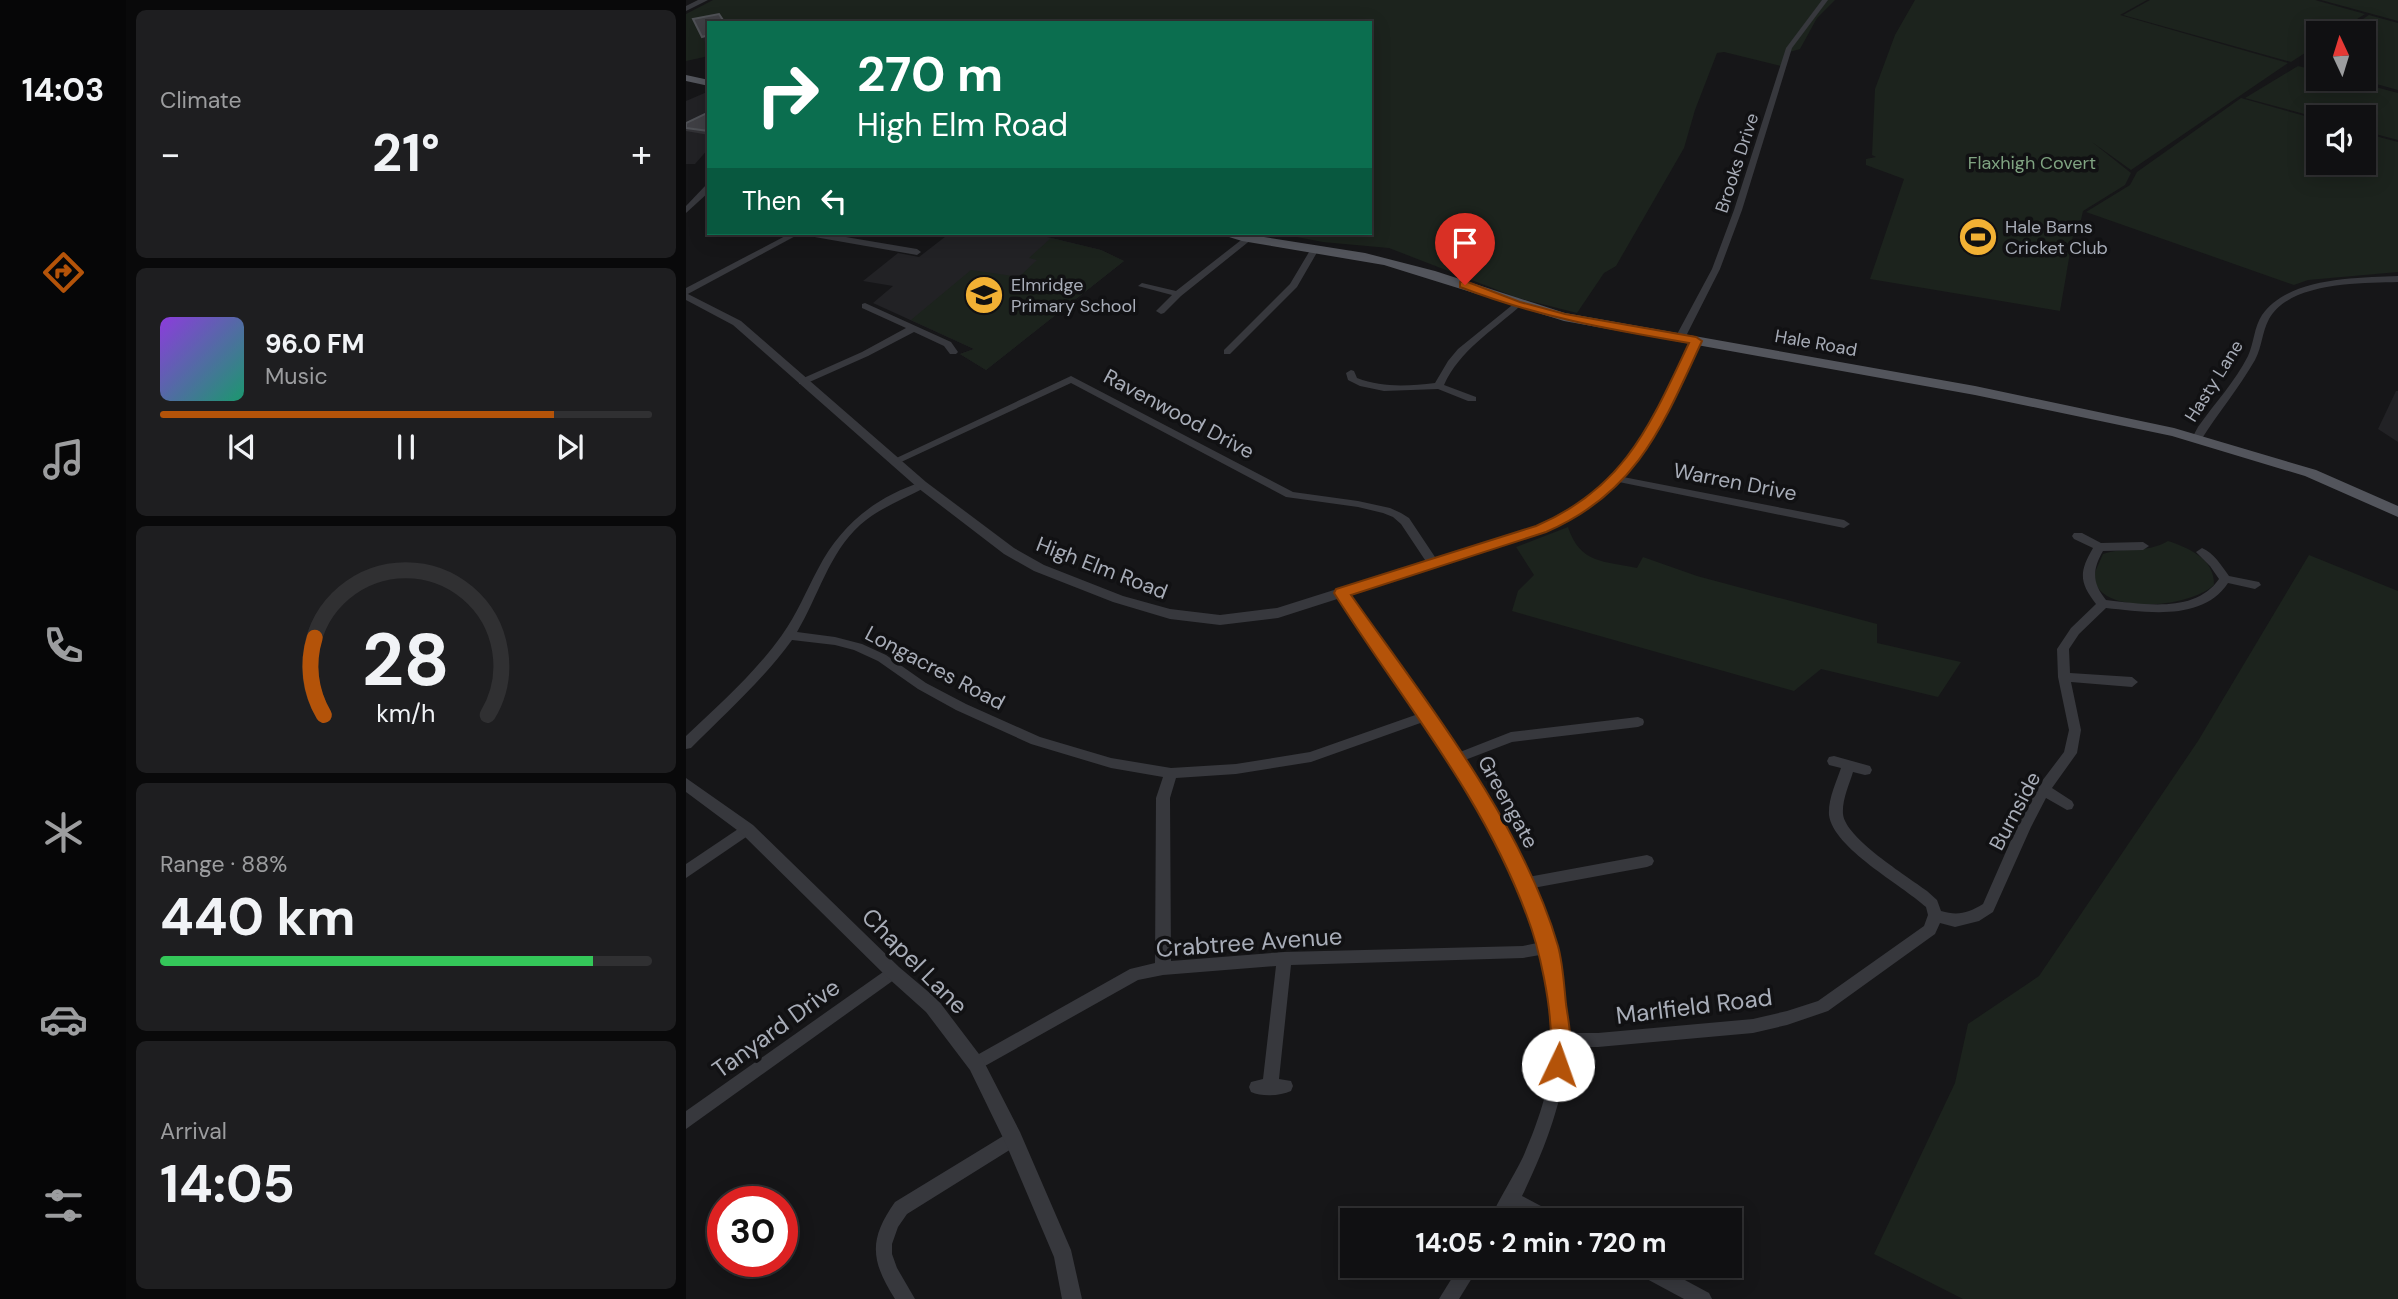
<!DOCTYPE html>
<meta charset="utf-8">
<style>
body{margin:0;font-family:"DM Sans",sans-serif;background:#1e1e20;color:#f1f3f6;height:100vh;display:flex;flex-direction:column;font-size:26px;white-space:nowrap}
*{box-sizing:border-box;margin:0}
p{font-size:23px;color:#9c9d9f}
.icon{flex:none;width:38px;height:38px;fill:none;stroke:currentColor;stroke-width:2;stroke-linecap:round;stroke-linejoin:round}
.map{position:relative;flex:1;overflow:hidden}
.drawer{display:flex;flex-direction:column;gap:10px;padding:10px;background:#09090a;width:560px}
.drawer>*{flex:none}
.top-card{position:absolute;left:21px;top:21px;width:665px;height:214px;border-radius:0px;box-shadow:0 4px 18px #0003,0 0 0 2px #303032;background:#0b6e4f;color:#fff;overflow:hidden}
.needle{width:46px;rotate:356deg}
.tools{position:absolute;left:1620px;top:21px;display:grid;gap:14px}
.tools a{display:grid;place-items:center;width:70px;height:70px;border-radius:0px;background:#101012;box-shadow:0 4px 18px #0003,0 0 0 2px #303032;font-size:35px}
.speed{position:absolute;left:21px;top:1186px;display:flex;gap:14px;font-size:35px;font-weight:700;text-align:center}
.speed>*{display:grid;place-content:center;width:91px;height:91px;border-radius:50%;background:#101012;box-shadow:0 4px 18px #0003,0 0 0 2px #303032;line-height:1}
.speed .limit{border:10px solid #d22;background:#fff;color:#111}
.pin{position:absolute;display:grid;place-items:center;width:60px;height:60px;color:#fff;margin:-72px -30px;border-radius:50% 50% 50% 0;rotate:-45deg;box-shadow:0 0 7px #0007}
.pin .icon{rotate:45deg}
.me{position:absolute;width:77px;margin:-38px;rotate:3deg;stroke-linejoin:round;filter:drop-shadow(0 0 5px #0008)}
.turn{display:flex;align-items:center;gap:24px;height:147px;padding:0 35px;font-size:32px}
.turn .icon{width:91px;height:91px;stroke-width:2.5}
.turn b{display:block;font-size:49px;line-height:60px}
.then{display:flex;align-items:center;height:66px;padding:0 35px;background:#0003;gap:14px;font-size:26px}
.big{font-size:52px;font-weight:700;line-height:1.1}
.drawer .widget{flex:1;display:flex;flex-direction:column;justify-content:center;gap:10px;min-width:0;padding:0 24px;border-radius:10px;background:#1e1e20}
.drawer .dial{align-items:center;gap:0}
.dial svg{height:182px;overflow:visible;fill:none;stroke:#303032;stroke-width:7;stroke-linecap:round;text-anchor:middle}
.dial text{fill:#f1f3f6;stroke:none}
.song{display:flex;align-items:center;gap:21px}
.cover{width:84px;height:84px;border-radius:10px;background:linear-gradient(135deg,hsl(270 70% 55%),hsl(160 70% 35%))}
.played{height:7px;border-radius:4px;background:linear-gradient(90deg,#b45309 80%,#303032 80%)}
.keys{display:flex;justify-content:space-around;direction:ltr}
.heat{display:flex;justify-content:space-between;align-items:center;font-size:38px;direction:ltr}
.charge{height:10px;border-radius:5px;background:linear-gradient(90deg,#34c759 88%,#303032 0)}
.trip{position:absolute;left:654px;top:1208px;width:402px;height:70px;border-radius:0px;background:#101012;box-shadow:0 4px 18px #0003,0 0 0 2px #303032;font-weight:700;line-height:70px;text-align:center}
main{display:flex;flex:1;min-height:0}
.menu{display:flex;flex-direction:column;width:126px;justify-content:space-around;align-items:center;background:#060607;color:#9c9d9f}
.menu .icon{width:49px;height:49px}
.menu .on{color:#b45309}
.menu b{font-size:32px;color:#f1f3f6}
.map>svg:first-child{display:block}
.built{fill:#222225}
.green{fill:#1c231d}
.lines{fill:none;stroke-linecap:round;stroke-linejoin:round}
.minor{fill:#37383d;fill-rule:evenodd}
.tertiary{fill:#37383d;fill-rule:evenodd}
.primary{fill:#53555c;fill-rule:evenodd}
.wall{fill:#323236}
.shaded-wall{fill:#212124}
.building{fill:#3f3f44;stroke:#4f5156;stroke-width:2}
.route{fill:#b45309;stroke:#753606;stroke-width:2}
.labels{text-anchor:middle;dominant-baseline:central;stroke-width:7;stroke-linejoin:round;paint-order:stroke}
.far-street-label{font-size:18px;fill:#a8adb8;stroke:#111113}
.far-park-label{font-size:18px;fill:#7fa381;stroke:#111113}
.far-poi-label{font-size:18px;fill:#a8adb8;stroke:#111113;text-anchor:start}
.street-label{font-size:21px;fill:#a8adb8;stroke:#111113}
.near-street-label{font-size:24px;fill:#a8adb8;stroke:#111113}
</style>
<main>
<nav class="menu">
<b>14:03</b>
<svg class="icon on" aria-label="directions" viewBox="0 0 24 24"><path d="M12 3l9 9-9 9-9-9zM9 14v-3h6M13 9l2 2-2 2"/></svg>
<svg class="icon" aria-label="music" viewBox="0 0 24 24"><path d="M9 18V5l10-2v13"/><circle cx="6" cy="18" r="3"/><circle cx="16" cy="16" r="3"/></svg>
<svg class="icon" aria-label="phone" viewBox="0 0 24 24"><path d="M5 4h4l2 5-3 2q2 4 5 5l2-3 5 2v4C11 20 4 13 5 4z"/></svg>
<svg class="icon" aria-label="climate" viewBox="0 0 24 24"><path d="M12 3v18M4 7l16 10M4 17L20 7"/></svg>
<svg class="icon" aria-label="car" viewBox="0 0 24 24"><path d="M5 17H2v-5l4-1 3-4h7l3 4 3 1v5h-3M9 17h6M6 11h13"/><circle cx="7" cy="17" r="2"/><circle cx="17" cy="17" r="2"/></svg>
<svg class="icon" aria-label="filters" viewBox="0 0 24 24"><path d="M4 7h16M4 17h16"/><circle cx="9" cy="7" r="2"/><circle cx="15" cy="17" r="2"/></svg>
</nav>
<section class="drawer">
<div class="widget"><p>Climate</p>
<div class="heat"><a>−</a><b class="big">21°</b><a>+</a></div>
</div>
<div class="widget">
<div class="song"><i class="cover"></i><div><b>96.0 FM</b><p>Music</p></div></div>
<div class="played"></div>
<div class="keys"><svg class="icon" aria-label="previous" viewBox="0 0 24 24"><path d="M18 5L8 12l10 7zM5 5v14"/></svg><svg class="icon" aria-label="pause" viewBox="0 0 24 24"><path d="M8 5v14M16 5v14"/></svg><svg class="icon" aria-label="next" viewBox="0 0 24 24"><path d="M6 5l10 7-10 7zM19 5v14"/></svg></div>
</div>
<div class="widget dial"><svg viewBox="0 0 100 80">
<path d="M14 69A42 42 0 1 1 86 69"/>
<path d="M14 69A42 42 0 0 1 10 35" stroke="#b45309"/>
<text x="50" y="56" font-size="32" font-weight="700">28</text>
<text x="50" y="72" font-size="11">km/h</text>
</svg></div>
<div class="widget"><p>Range · 88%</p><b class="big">440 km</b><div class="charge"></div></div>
<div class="widget"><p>Arrival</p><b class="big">14:05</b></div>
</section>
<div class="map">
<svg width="1712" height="1299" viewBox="0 0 1712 1299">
<rect width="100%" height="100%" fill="#161618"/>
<g class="built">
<polygon points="21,92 23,148 9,164 0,164 0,101"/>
<polygon points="264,233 345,233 415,250 438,261 300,370 274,354 288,349 187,303 207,286 177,281 212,253 233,257"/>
<polygon points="1710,391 1712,391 1712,442 1692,429"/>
</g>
<g class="green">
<polygon points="27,0 1149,0 1131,18 1114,49 1100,53 1095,66 1038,52 1031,53 1009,110 998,148 930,266 918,273 891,313 832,298 703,248 637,242 590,233 684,233 684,23 23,23 23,56 0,61 0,14"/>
<polygon points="1229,0 1461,0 1434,15 1602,63 1445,170 1406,142 1445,173 1439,185 1397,211 1395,220 1387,224 1373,223 1388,229 1374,311 1184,279 1218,179 1180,165 1180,159 1190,157 1186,155 1189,89 1209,35"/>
<polygon points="1464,0 1629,0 1679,14 1649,33 1633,33 1633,44 1605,62 1437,15"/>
<polygon points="1635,0 1712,0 1712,21"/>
<polygon points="1683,15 1712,23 1712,90 1672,79 1678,79 1678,33 1656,33"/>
<polygon points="1612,66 1633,71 1633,79 1659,79 1712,93 1712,140 1678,131 1678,117 1633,118 1559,98"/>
<polygon points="1555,98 1633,120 1633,163 1678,163 1678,133 1712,142 1712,272 1622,280 1608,285 1400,212 1444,185 1451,172"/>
<polygon points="365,238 415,250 438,261 300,370 274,354 288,349 225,320 285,270 333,277 351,260 343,258"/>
<path d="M882 527C894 564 918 561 951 568L957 557 1011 576 1191 624V643L1275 662 1252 697 1135 669 1108 691 826 611 832 591 848 575 830 547Z"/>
<path d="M1482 541C1503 548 1529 559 1528 585 1505 605 1447 611 1421 596 1414 592 1410 585 1406 579L1417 554C1439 546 1460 554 1482 541Z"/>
<polygon points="1623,555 1712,591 1712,1299 1277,1299 1188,1254 1269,1083 1282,1024 1353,976 1512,741"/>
</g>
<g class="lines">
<g class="minor">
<polygon points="1136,0 1142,0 1106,48 1056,210 1034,269 999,338 997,340 991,340 989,338 1026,269 1048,210 1100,48"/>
<polygon points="20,185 23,185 23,192 0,213 0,206"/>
<polygon points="105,233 115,233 0,295 0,288"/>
<polygon points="119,233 136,233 231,249 235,252 231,255 123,236"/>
<polygon points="559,237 566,239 495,296 478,313 475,314 470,311 486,295 452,286 456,283 490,291"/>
<polygon points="626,247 633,249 611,287 544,354 538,354 538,350 604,284"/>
<path d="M1712 276V282C1675 283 1603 282 1583 319 1576 332 1576 347 1569 360 1553 388 1532 413 1515 440H1507L1506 438 1512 427C1528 404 1549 382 1562 356 1568 343 1568 327 1576 315 1602 277 1671 278 1712 276Z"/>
<path d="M830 302 835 305 833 307C806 331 774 350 758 385L790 397V401H782L752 389 698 391 674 386 662 380 660 373 665 370 668 371 671 378C697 388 723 386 749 383L762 361 772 349Z"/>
<polygon points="179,303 265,342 272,352 270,354 264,354 258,346 228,332 182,356 119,384 113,384 113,380 176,352 220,328 176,308 176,304"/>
<polygon points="385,376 607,492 672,501 704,508 715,513 723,518 753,563 747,567 743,566 715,524 707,517 697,513 672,507 600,497 385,383 213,463 209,464 204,461"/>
<polygon points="932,476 1158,520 1164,524 1158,528 928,481 927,479"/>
<path d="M236 482 241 485 240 487C218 499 193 508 174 525 143 553 132 597 111 632L149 637 176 644 200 655 240 683 280 704 354 737 425 758 485 768 550 764 624 752 735 713 652 595 650 592 652 589H660L774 752 825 732 952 717 957 719 958 722 957 725 952 727 826 742 779 760 823 835 842 877 961 855 966 857 968 861 966 865 961 867 847 888 866 942 870 947 868 951 883 1033H912L1067 1019 1101 1011 1132 1001 1238 926 1242 915 1240 907C1216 885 1147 848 1143 815 1142 799 1150 783 1155 768L1143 765 1141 761 1143 757 1148 756 1184 766 1186 770 1184 774 1179 775 1167 772C1163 785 1156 800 1157 814 1159 838 1221 876 1241 891L1251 900 1255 911C1272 916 1282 913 1297 904L1333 822 1353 785 1378 752 1383 730 1372 677 1371 649 1385 628 1410 604C1393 582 1393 572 1407 548L1388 539 1386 536 1388 533H1396L1415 543 1457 542 1463 546 1457 550 1417 551C1406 570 1406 583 1420 600 1457 604 1509 614 1533 579L1524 566 1510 552 1516 548C1528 553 1535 565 1543 576L1573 582 1575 585 1569 589 1542 583C1516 622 1460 612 1420 608L1393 634 1383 649 1384 673 1446 677 1452 682 1446 687 1385 682 1395 730 1391 753 1366 788 1386 801 1388 805 1386 809 1381 810 1360 798 1345 827 1307 912 1293 921 1269 927 1254 923 1249 934 1142 1011 1101 1025 1067 1033 912 1047H882C878 1099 859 1149 836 1196L870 1214 873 1220H846L828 1210 823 1220H804C813 1198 827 1178 837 1157 853 1120 868 1077 867 1036 867 1009 859 981 854 955L837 958 605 965 593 1079 605 1081 607 1086 605 1091C594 1096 576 1097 565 1092L563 1087 565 1082 577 1079 590 966 477 975 452 980 290 1071 284 1069 282 1064 284 1059 444 969 469 963 470 798 477 777 425 768 345 744 270 710 232 689 192 661 168 650 149 645 106 640C77 680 40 713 5 748L0 749V736C34 704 69 673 96 635 111 614 120 591 132 569 154 526 189 497 236 482ZM740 721C776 775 810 831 834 891 841 908 846 926 851 943L837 946 598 952 485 961 484 798 490 778 550 774 625 762Z"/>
<polygon points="61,823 66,825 68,829 66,833 0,878 0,864"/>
<polygon points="207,965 212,967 215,972 212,977 0,1129 0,1111"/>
<path d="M327 1130 333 1132 335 1138 333 1144 221 1214 212 1227 206 1244V1254L211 1268 229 1299H209C185 1261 182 1240 209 1202Z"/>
<polygon points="774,1265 794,1265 773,1299 753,1299"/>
<polygon points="943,1265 971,1265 1023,1293 1026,1299 998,1299 946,1271"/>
</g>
<g class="tertiary">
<polygon points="12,0 22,0 0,11 0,6"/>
<path d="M0 293 55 321 240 482 328 548 358 565 437 596 484 609 534 615 591 608 850 526C870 516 889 507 906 493 955 456 979 395 1005 341L1010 338 1015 341C990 397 965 460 915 499 898 512 879 522 860 532L592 618 534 625 484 619 427 602 348 571 318 554 232 488 47 325 0 300Z"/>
<polygon points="0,778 67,825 213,967 252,1000 296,1058 334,1132 385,1250 396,1299 376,1299 368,1257 320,1144 284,1070 240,1012 201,977 55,833 0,792"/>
</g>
<g class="primary">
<polygon points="0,75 23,80 23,86 0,81"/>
<polygon points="530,233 552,233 679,253 749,271 879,313 1289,386 1488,428 1630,470 1712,506 1712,517 1619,476 1486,436 1289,395 878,321 698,265 556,241"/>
</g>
</g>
<polygon class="wall" points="23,112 23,135 0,131 0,123"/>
<polygon class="shaded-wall" points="23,35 23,47 21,47 16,37"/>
<g class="building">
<polygon points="33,14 39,23 23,23 23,35 16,37 7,19"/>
<polygon points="23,112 23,131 0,128 0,123"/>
</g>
<path class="route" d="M779 281 834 302 879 314 1010 337 1016 341C977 425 951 493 860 532L665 595C739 700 836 822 872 946 877 964 878 985 880 1004 883 1026 889 1050 880 1072L872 1074 865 1072C860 1061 865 1052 865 1040 865 1004 854 950 841 916 796 794 716 701 648 593L650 589 850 526C939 488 964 425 1003 343 921 329 852 317 774 287V282Z"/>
<defs>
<g id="stadium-disc" transform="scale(2.0125)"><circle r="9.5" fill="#f2b134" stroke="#111113"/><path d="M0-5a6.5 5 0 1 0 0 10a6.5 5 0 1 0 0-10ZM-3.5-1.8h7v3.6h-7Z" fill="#111"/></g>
<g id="school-disc" transform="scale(2.0125)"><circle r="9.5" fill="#f2b134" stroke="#111113"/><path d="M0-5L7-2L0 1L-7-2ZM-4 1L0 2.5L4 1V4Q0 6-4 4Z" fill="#111"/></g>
</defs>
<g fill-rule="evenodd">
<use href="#stadium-disc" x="1292" y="237"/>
<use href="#school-disc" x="298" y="295"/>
</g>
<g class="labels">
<g class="far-street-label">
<text transform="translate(1051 163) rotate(-72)">Brooks Drive</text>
<text transform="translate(1130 343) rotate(10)">Hale Road</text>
<text transform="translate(1528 381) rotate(-58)">Hasty Lane</text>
</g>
<g class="far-park-label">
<text x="1346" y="163">Flaxhigh Covert</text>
</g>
<g class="far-poi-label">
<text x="1319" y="227">Hale Barns<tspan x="1319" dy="21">Cricket Club</tspan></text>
<text x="325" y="285">Elmridge<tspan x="325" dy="21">Primary School</tspan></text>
</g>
<g class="street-label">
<text transform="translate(493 414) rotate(28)">Ravenwood Drive</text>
<text transform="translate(1049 482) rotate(11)">Warren Drive</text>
<text transform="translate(416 568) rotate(21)">High Elm Road</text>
<text transform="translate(249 668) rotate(28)">Longacres Road</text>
<text transform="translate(822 802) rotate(61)">Greengate</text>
<text transform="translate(1329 811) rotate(-62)">Burnside</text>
</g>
<g class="near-street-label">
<text transform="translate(563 942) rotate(-4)">Crabtree Avenue</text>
<text transform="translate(229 961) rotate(45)">Chapel Lane</text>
<text transform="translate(1008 1006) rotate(-7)">Marlfield Road</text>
<text transform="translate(90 1028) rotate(-36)">Tanyard Drive</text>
</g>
</g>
</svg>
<div class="tools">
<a><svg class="needle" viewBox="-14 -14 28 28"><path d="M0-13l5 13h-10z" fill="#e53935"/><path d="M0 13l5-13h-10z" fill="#9c9d9f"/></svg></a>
<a><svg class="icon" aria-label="sound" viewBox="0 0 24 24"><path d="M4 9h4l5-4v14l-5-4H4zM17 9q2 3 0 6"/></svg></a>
</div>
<div class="speed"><div class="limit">30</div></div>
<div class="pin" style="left:779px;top:285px;background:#d93025"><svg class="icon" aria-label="arrive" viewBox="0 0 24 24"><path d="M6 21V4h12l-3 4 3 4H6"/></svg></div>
<svg class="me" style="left:872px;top:1065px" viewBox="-20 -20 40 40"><circle r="19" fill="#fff"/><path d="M0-13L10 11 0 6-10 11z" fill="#b45309"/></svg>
<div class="trip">14:05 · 2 min · 720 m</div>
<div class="top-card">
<div class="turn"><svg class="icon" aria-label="right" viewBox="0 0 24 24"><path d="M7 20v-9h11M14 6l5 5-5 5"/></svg><div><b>270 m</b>High Elm Road</div></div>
<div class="then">Then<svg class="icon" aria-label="left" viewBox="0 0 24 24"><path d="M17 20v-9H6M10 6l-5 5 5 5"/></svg></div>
</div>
</div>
</main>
